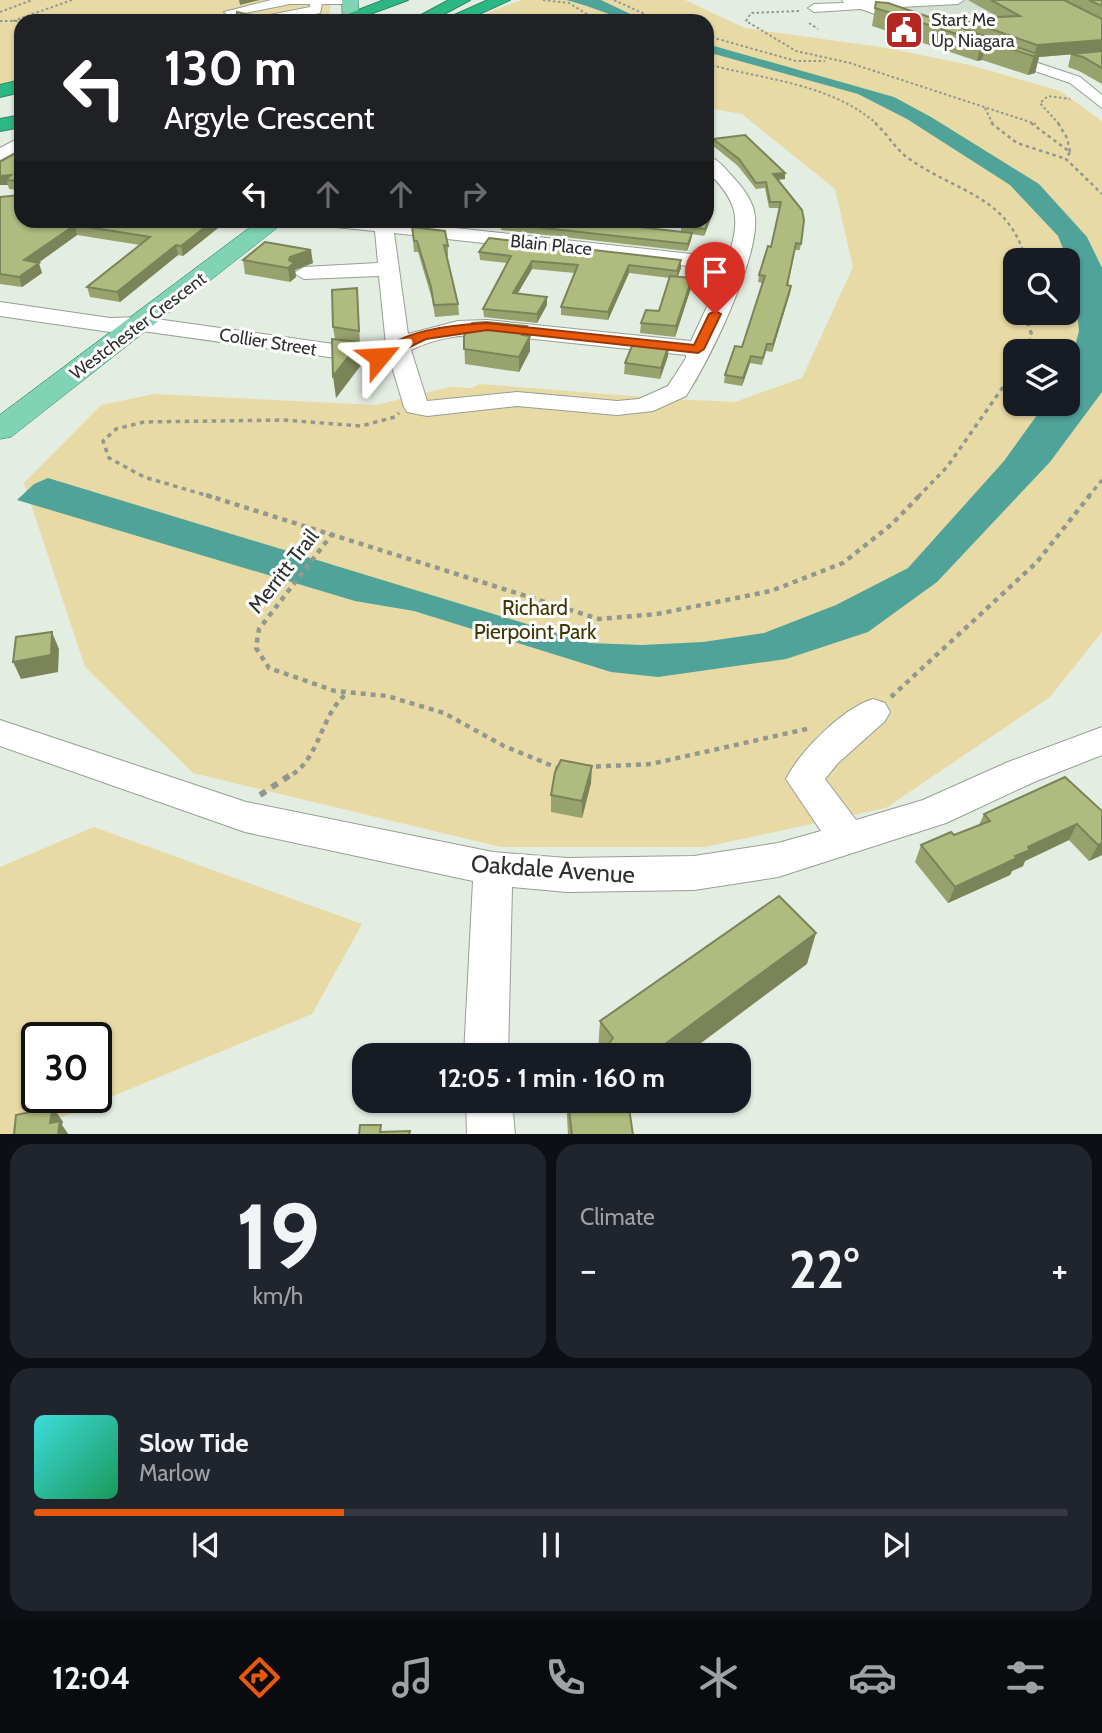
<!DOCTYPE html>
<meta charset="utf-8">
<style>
body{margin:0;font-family:Cabin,sans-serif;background:#20242c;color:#f1f3f6;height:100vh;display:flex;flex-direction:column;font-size:26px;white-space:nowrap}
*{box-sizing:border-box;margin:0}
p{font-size:23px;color:#9ea1a6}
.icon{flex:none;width:38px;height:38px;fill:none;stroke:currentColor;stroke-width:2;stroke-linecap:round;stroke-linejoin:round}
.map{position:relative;height:1134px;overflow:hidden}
.panel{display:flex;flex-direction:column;gap:10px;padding:10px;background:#0d0f14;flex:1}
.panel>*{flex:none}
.hud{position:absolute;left:14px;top:14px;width:700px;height:214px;border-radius:21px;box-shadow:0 2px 5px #0004;background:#202124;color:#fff;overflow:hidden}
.tools{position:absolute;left:1003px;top:248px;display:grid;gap:14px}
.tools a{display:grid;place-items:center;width:77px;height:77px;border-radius:14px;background:#171b24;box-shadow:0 2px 5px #0004;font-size:35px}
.speed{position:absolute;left:21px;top:1022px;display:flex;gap:14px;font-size:35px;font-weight:700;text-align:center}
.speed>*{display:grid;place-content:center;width:91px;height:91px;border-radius:50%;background:#171b24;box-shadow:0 2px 5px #0004;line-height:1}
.speed .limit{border:4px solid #111;border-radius:10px;background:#fff;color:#111}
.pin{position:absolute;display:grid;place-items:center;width:60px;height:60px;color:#fff;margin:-72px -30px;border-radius:50% 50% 50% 0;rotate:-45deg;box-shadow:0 0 7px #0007}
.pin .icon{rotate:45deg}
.me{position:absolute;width:77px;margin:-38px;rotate:63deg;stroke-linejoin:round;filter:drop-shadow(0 0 5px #0008)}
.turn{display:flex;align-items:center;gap:24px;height:147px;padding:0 35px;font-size:32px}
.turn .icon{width:91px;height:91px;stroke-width:2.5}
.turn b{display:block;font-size:49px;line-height:60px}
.lanes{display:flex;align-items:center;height:66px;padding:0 35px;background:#0003;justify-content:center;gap:35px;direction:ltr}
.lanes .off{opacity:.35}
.big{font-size:52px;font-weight:800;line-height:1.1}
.panel .card{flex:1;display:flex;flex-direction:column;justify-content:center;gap:10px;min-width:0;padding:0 24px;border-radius:21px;background:#20242c}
.panel .dial{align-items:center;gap:0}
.dial b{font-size:91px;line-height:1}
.song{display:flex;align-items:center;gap:21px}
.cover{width:84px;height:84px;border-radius:10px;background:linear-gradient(135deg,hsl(180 70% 55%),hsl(150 70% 35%))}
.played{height:7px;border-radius:4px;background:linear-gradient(90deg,#ea580c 30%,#363941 30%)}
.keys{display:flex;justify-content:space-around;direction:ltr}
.heat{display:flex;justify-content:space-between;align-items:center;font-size:38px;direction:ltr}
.panel .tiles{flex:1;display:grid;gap:10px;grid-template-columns:1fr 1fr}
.card:last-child{grid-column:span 2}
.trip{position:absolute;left:352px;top:1043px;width:399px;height:70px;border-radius:21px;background:#171b24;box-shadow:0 2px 5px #0004;font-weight:800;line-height:70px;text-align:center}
.dock{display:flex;height:112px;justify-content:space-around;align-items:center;background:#090b0e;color:#9ea1a6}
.dock .icon{width:49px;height:49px}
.dock .on{color:#ea580c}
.dock b{font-size:32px;color:#f1f3f6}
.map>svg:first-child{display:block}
.built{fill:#d2e0cf}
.green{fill:#e8daa5;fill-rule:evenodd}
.water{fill:#4fa399}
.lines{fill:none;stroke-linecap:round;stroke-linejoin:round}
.minor-casing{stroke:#979f95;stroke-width:2}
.major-casing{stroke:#2c8865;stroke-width:1}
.highway-casing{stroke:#2c8865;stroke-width:2}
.path-far4{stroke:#919890;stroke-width:2;stroke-dasharray:2.5 2.5;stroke-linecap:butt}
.path-far3{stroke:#919890;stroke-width:2.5;stroke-dasharray:3.5 3.5;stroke-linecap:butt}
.path-far2{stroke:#919890;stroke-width:3.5;stroke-dasharray:4.5 4.5;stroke-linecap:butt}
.path-far1{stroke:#919890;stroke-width:4.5;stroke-dasharray:5 5;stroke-linecap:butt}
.path{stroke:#919890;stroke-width:6;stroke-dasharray:7 7;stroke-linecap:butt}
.minor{fill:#fff;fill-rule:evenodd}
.major{fill:#80d4b5;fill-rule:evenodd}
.highway{fill:#2cb884;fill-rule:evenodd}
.wall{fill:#97a26d}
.shaded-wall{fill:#7b8459}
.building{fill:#b0bc7f;stroke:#7b8459;stroke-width:2}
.route{fill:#ea580c;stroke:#983908;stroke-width:2}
.labels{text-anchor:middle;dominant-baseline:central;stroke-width:6;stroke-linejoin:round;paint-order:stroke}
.far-poi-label{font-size:18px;fill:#2d302c;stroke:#fff;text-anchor:start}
.far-street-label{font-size:18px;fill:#2d302c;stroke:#fff}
.street-label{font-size:21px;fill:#2d302c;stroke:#fff}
.park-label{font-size:21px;fill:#413500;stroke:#fff}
.near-street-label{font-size:24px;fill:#2d302c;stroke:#fff}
</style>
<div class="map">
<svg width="1102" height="1135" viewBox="0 0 1102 1135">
<rect width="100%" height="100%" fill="#e4ede2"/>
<polygon class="built" points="866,0 1102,0 948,32"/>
<g class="green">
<polygon points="0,0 331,0 329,16 303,21 21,21 21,83 0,88"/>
<path d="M521 0H685L745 28 887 48 970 65 1060 91 1102 121V632L1050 697 886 808 705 847H501L193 773 85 667 24 483 101 405 154 394 376 405 450 387 471 388 480 384 645 397 662 392 672 377 700 380 673 399 735 402 802 378 853 267 835 189 742 114 707 108V21H465ZM1015 261H1068V313H1015ZM1015 352H1068V404H1015Z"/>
<path d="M94 827 362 924 312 1014 21 1134 0 1135V867ZM37 1038H96V1097H37Z"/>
</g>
<g class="water">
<path d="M566 0H601L645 21C618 21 593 6 566 0Z"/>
<polygon points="707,44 894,97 931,117 1039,184 1087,237 1102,268 1102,392 1050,462 937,582 868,632 786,659 658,677 611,672 414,611 355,601 17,500 34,484 48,478 589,643 642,645 703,642 764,633 836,605 908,568 1004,461 1045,404 1068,404 1068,372 1079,331 1075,292 1068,261 1058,236 1010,185 907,119 858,94 707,52"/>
</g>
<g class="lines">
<g class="minor-casing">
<g id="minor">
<path d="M271 0H355L349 4H322L320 13C293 19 247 32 224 12ZM290 4H310V7L260 17 245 13Z"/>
<polygon points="842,0 964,0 958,4 881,8 918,21 918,27 913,28 861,9 814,12 808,8 814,4 844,3"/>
<polygon points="999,50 1080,77 1102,95 1102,108 1070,83 994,57 994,51"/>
<polygon points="21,137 21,149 0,160 0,148"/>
<path d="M707 156C717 158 725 168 732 176 742 187 754 201 755 217 759 258 711 356 689 391L686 396 653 411 617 415 517 406 427 416 407 412 404 407 390 360 379 364 142 331 110 332 0 316V302L110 318 142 317 376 350 386 345 379 276 304 279 294 273 304 267 378 263 375 231 325 226 316 220H382L728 258C741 217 738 202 707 171ZM394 233 724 270 691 341 487 320 458 321 408 334ZM487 334 686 355V358L668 386 639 399 617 401 517 392 427 401 411 350C436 338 459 335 487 334Z"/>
<path d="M873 699 885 703 890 712 885 721 838 763 825 779 856 820 923 800 1008 762 1102 727V755L1034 782 946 823 778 877 694 890 567 892 512 887 508 1055H464L473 881 245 832 0 746V720L246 802 493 852 567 858 694 856 778 843 821 831 786 779C800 751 843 708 873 699Z"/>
<polygon points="466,1101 512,1101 515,1135 467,1135"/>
</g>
</g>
<g class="major-casing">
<g id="major">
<polygon points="342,0 358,0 359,21 343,21"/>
<polygon points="260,220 287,220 11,437 0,439 0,415"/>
</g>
</g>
<g class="highway-casing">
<g id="highway">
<polygon points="384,0 408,0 351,21 343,16"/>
<polygon points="449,0 470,0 431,21 410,21"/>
<polygon points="488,0 510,0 464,21 441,21"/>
<polygon points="21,80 21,92 0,97 0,85"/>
<polygon points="21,115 21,127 0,131 0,119"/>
</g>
</g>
<g class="path-far4">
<polyline points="543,0 569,3 598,21"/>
<polyline points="614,0 660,21"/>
<polyline points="799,11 751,13 746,21 796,51 850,63 1036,124"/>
<polyline points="0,12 32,0"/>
<polyline points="0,21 21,21"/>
<polyline points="13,21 72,0"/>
<polyline points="809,23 818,29"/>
<polyline points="707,36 796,61 825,61"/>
<path d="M707 64C765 80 830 83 877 124"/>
<polyline points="985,108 993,124"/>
<polyline points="1059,124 1040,103 1048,96 1070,99"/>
</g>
<g class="path-far3">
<path d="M875 123C887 133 895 149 908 158 957 193 1009 195 1026 261"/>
<polyline points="991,123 1017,143 1066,159"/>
<polyline points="1031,123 1070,152 1066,159 1102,194"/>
<polyline points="1058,123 1067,138 1070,152"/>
</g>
<g class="path-far2">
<polyline points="1025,313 1032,336 1025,352"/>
<polyline points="212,497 144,477 109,458 103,441 116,429 144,422 284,420 361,426 395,417 399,413"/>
<polyline points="918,497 947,467 1015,370"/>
<polyline points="1088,497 1102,480"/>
</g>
<g class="path-far1">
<polyline points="206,495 599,619 657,614 771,591 843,563 892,524 920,495"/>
<polyline points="333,533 259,629 256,648 269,668 335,691 387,696 444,713 504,746 560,769"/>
<polyline points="891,697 1037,562 1090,495"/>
<polyline points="586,767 651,764 811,728"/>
<path d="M293 774C320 756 321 715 346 694"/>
</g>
<polyline class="path" points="260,795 295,772"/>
<use href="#minor" class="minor"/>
<use href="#major" class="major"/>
<use href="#highway" class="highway"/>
</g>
<g class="wall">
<polygon points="968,0 1102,0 1102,84 1079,71 1068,67 1071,54 1039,57 1035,73 1028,75 982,60 977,61 872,26 876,2 960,27 962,19 998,17"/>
<polygon points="713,139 785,173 785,179 777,180 804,220 800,250 795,250 788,285 791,286 790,293 772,352 766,351 762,365 750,363 742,386 724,383 725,375 742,347 762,283 758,282 759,275 771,247 779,208 769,208 765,188 756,189 738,166 712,145"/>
<polygon points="21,150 21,220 228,220 183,256 178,255 120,302 90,297 87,287 140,245 77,235 38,263 42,273 22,287 0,284 0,197 21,195 20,190 9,189 8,185 0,185 0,162"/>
<polygon points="713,213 704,236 692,234 691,240 687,251 501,230 501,227 411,220 644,220 641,228 681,232 681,226"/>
<polygon points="412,227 448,246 448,256 447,256 458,304 459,315 435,317 432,299 418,252 414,252"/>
<polygon points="479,252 681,268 677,277 692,278 691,288 675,337 640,333 641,323 659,311 670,278 629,273 608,320 561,315 561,307 575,273 532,269 518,293 547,305 537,323 484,317 483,309 507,263 480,260"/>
<polygon points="243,260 313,263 295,270 296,277 290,282 245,274"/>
<polygon points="358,302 360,345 359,345 361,365 336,398 335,339 333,327"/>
<polygon points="527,326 528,336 530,351 519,372 465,364 464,336"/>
<polygon points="669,344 668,356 660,379 624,374 625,363"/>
<polygon points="591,783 582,818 551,812 551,795"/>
<polygon points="1102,811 1102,855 1089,861 1069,840 1025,861 1023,866 1012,871 1010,875 948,903 915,862 921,845 954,835 979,825 984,814"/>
<polygon points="807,964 601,1054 598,1051 600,1021"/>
<polygon points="567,1101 628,1101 633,1135 568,1135 567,1117"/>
</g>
<g class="shaded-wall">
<polygon points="239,0 260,0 240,5"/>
<polygon points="246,14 247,21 236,21"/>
<polygon points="1102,40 1102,52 1039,57 1035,73 1028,75 1037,45"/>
<polygon points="987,41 982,60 977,61 982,42"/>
<polygon points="785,173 785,179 772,180 773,174"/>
<polygon points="11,175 6,180 8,185 0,185 0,176"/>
<polygon points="713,207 713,213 704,236 705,229"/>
<polygon points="214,220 228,220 183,256 181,246"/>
<polygon points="641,220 644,220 637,235 638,227"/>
<polygon points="75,225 77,235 27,271 24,260"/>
<polygon points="692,233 691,240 687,251 688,244"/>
<polygon points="176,245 178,255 120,302 117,292"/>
<polygon points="311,250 313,263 295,270 296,277 290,282 288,268 290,257"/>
<polygon points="681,260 681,268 677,279 677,271"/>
<polygon points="532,261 532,269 513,301 513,293"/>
<polygon points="39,263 42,273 22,287 19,277"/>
<polygon points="629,265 629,273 608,320 608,312"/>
<polygon points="692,278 691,288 675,337 676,326"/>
<polygon points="791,286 790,293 772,352 773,344"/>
<polygon points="547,297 547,305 537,323 537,314"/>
<polygon points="527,326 528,341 530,336 530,351 519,372 519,357 522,335"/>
<polygon points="359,343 361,365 336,398 333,376"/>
<polygon points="669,344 668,356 660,379 661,368"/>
<polygon points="751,356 750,363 742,386 743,378"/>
<polygon points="52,632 59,649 58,672 21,679 13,662"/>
<polygon points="592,766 591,783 582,818 582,801"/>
<polygon points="1077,824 1069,840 1025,861 1023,866 1012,871 1010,875 948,903 955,887 1015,856 1028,847"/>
<polygon points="1102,843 1102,855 1089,861 1098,845"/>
<polygon points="816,933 807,964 685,1055 650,1055"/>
<polygon points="53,1107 63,1122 62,1125 69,1135 58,1135 50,1123"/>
</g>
<g class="building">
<polygon points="991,0 1064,0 1102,19 1102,40 1037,45 962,19 1020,16"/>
<polygon points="1089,0 1102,0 1102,6"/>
<polygon points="876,2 888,3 1040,55 1033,56 987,41 982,42 875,8"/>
<polygon points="237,12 246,14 236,21"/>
<polygon points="1102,51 1102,68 1083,57 1071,54"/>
<polygon points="745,135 785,173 773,174 802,210 804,220 801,244 796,243 787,285 791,286 773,344 767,344 763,358 751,356 743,378 725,375 735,346 742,347 765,276 759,275 768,246 771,247 781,202 770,202 766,182 756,183 739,159 713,139"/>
<polygon points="21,150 21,220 214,220 181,246 176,245 117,292 87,287 150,237 75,225 24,260 39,263 19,277 0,274 0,197 21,195 20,181 6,180 11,175 0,176 0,162"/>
<polygon points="707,206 713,207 705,229 681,226 684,220 707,220"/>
<polygon points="502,220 641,220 638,227 692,233 688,244 500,223"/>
<polygon points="412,227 445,231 448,246 444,245 458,304 434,305 431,287 417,241 414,241"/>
<polygon points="489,238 681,260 677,271 629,265 608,312 561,307 578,265 532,261 513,293 547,297 537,314 483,309 511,256 479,252"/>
<polygon points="265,242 311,250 290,257 289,260 294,263 288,268 243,260"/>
<polygon points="670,276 692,278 676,326 641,323 646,310 659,311"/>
<polygon points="357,288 359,331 333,327 332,290"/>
<polygon points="486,322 527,326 522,335 530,336 519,357 464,349 464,336 472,323"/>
<polygon points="332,339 359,342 359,343 333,376"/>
<polygon points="634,341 669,344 661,368 625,363"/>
<polygon points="52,632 51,655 13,662 16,637"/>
<polygon points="561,760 592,766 582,801 551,795 555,772"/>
<polygon points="1065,777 1102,811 1102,843 1098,845 1077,824 1028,847 1030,850 1015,856 1017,858 955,887 921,845 951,832 954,835 990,821 984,814"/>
<polygon points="779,896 816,933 650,1055 600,1055 613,1038 600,1021"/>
<polygon points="568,1101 628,1101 633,1135 572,1135"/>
<polygon points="53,1107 50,1123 60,1121 58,1135 14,1135 16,1115"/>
<polygon points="360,1125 381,1125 380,1132 410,1131 409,1135 359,1135"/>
</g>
<path class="route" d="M715 311 721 314 704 349 698 353 487 330 426 339 383 360 373 357C401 330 450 325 487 323L694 345 709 314Z"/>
<defs>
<g id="civic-square" transform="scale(2.0125)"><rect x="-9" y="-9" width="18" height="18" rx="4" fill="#b62623" stroke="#fff"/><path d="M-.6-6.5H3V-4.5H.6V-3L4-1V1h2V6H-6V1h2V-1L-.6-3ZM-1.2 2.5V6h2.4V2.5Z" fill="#fff"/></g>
</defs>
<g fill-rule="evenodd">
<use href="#civic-square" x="904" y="30"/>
</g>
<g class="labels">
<g class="far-poi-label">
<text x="931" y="20">Start Me<tspan x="931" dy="21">Up Niagara</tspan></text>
</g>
<g class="far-street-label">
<text transform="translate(551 245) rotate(6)">Blain Place</text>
<text transform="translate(138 326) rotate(-37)">Westchester Crescent</text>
<text transform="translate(268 342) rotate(9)">Collier Street</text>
</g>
<g class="street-label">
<text transform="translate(283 571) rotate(-52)">Merritt Trail</text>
</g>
<g class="park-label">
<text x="535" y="607">Richard<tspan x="535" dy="24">Pierpoint Park</tspan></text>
</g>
<g class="near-street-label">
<text transform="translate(553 869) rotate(4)">Oakdale Avenue</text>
</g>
</g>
</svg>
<div class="tools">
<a><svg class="icon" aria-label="search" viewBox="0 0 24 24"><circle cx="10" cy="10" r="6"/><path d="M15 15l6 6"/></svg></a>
<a><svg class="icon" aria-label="layers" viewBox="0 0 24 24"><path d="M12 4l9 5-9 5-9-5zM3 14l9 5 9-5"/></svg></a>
</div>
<div class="speed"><div class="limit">30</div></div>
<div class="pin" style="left:715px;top:314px;background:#d93025"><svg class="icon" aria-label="arrive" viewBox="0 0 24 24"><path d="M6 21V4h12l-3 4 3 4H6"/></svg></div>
<svg class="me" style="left:379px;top:357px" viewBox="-20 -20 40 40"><path d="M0-17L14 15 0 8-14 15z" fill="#ea580c" stroke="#fff" stroke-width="4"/></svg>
<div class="trip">12:05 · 1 min · 160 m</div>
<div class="hud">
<div class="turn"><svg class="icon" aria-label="left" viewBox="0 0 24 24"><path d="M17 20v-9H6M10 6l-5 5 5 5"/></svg><div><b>130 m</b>Argyle Crescent</div></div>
<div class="lanes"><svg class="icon" aria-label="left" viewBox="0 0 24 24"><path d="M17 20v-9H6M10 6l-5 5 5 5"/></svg><svg class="icon off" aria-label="ahead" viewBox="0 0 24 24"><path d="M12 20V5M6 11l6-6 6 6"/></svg><svg class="icon off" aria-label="ahead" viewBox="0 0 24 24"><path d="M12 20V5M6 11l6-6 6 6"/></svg><svg class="icon off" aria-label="right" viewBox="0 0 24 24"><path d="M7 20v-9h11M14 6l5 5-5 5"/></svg></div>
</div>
</div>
<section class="panel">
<div class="tiles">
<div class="card dial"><b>19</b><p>km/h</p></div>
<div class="card"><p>Climate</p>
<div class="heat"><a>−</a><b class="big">22°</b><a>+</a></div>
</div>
<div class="card">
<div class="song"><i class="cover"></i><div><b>Slow Tide</b><p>Marlow</p></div></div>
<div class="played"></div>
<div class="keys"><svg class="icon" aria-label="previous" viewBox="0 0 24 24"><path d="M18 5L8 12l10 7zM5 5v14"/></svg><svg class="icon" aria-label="pause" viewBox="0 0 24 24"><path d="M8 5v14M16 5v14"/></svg><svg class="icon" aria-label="next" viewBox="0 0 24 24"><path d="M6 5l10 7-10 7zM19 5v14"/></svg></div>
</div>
</div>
</section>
<nav class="dock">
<b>12:04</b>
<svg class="icon on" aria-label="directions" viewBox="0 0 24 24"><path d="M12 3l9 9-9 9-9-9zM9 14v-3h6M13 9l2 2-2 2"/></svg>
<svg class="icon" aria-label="music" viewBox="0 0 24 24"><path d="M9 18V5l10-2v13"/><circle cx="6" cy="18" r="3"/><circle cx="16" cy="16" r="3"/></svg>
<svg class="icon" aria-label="phone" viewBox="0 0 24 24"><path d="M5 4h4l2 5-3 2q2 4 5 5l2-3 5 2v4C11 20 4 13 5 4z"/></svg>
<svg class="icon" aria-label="climate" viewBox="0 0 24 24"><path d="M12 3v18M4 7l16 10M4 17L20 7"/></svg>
<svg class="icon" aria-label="car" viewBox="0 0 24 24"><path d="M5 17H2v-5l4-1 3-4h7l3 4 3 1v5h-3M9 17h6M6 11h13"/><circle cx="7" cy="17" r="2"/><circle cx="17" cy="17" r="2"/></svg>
<svg class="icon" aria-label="filters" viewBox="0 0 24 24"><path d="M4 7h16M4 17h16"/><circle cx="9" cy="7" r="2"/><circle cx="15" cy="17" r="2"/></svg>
</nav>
